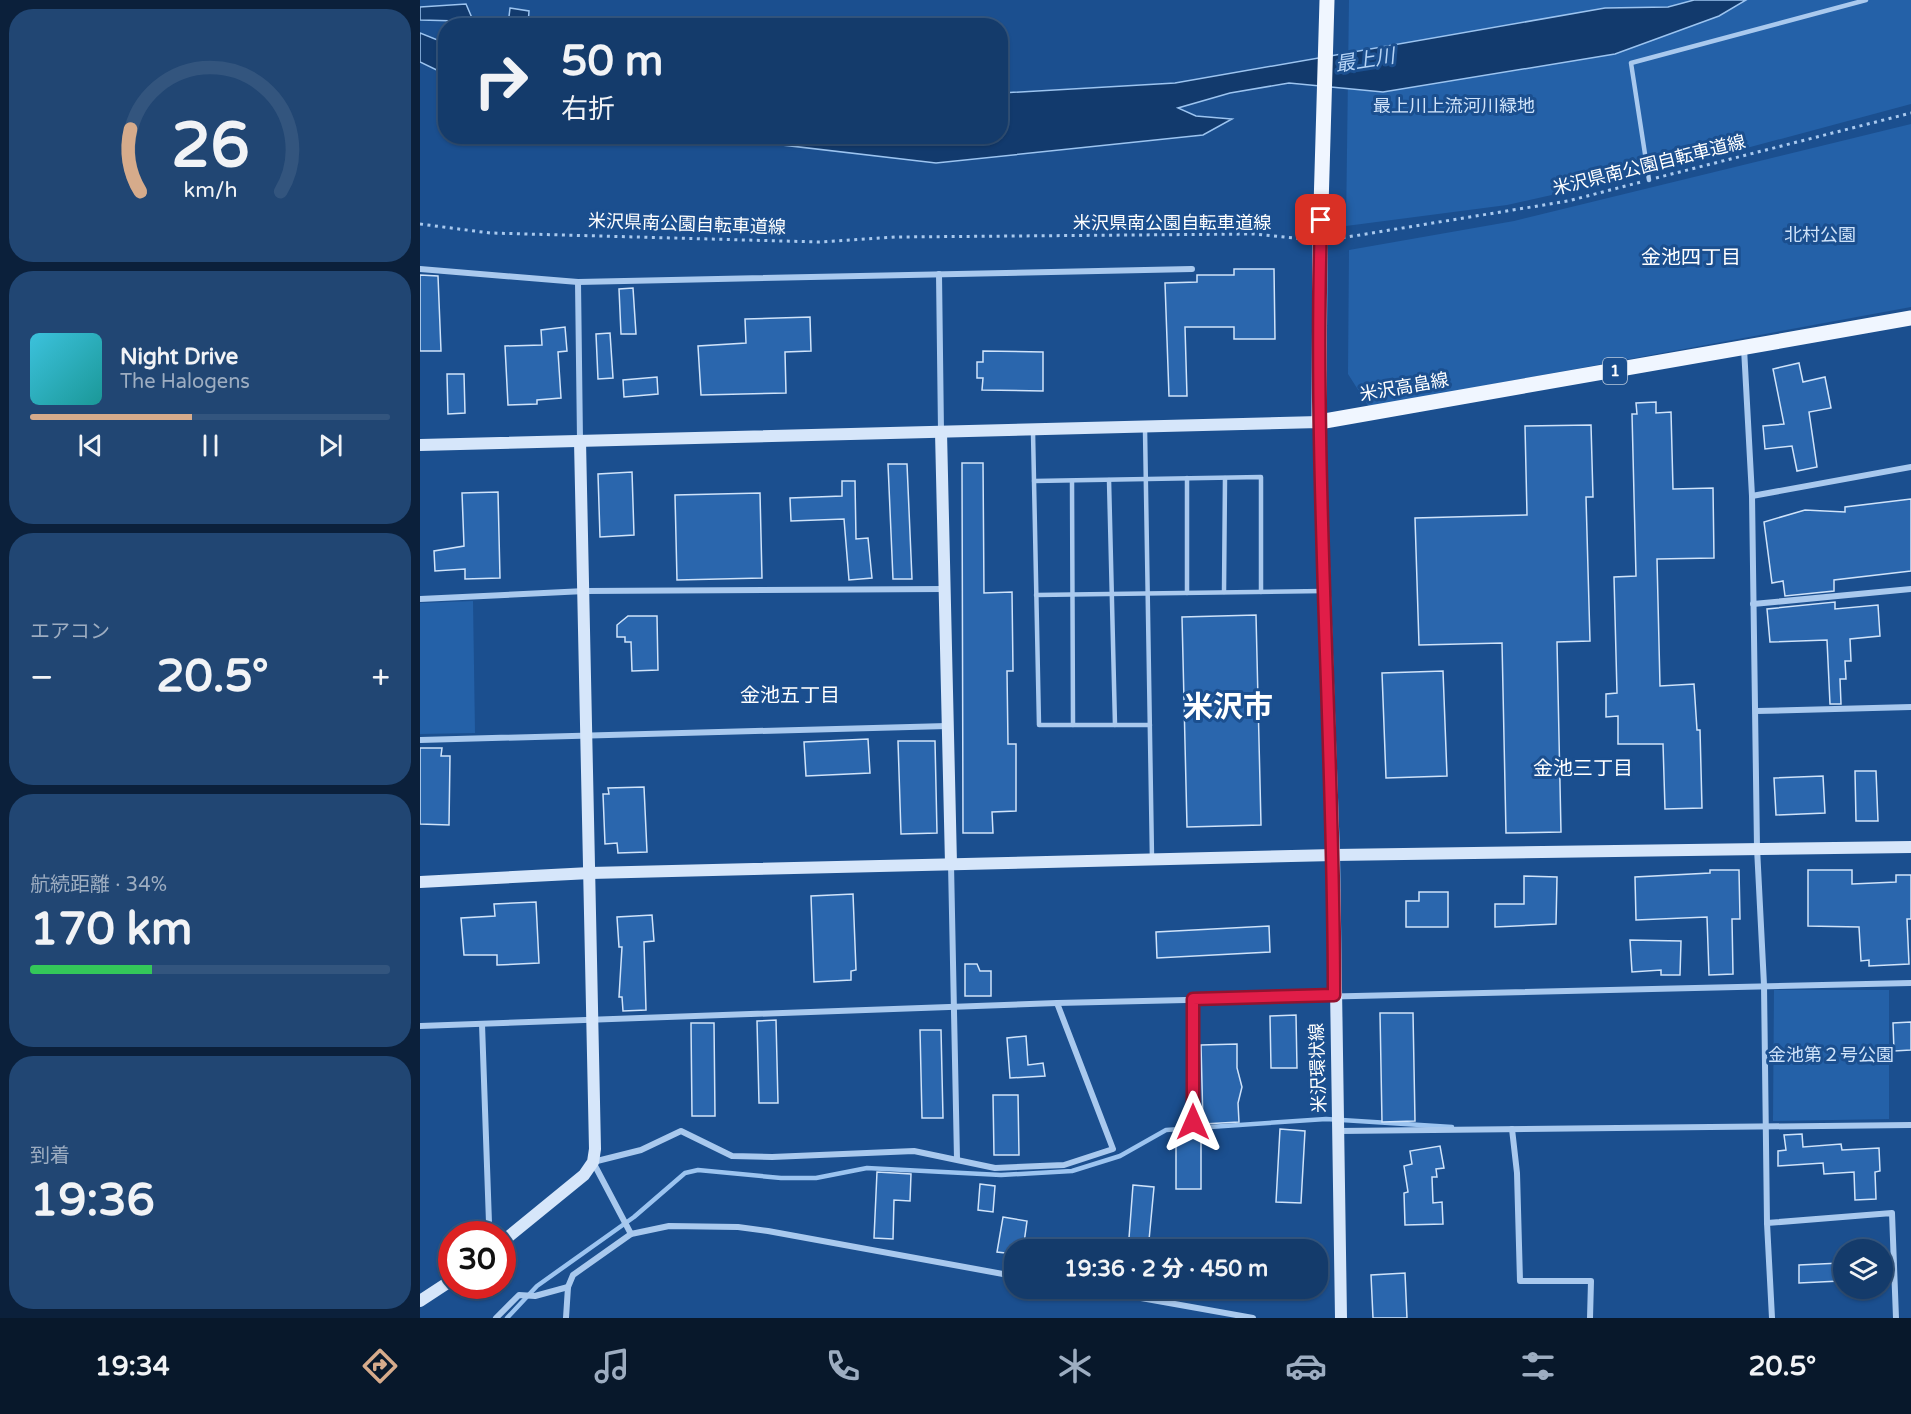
<!DOCTYPE html>
<html lang="ja">
<meta charset="utf-8">
<style>
body{margin:0;font-family:"Varela Round","Noto Sans JP",sans-serif;background:#214673;color:#f1f3f6;height:100vh;display:flex;flex-direction:column;font-size:22px;white-space:nowrap}
*{box-sizing:border-box;margin:0}
p{font-size:20px;color:#9dadc1}
.icon{flex:none;width:33px;height:33px;fill:none;stroke:currentColor;stroke-width:2;stroke-linecap:round;stroke-linejoin:round}
.map{position:relative;flex:1;overflow:hidden}
.drawer{display:flex;flex-direction:column;gap:9px;padding:9px;background:#0b203b;width:420px}
.drawer>*{flex:none}
.guide{position:absolute;left:18px;top:18px;width:570px;height:126px;border-radius:24px;box-shadow:0 2px 4px #0004,0 0 0 2px #33557e;background:#143b6b;color:#f1f3f6;overflow:hidden}
.tools{position:absolute;left:1413px;top:1239px;display:grid;gap:12px}
.tools a{display:grid;place-items:center;width:60px;height:60px;border-radius:50%;background:#143b6b;box-shadow:0 2px 4px #0004,0 0 0 2px #33557e;font-size:30px}
.speed{position:absolute;left:18px;top:1221px;display:flex;gap:12px;font-size:30px;font-weight:700;text-align:center}
.speed>*{display:grid;place-content:center;width:78px;height:78px;border-radius:50%;background:#143b6b;box-shadow:0 2px 4px #0004,0 0 0 2px #33557e;line-height:1}
.speed .limit{border:9px solid #d22;background:#fff;color:#111}
.pin{position:absolute;display:grid;place-items:center;width:51px;height:51px;color:#fff;margin:-26px;border-radius:12px;box-shadow:0 3px 9px #0006}
.me{position:absolute;width:66px;margin:-33px;rotate:0deg;stroke-linejoin:round;filter:drop-shadow(0 0 4px #0008)}
.turn{display:flex;align-items:center;gap:21px;height:126px;padding:0 24px;font-size:27px}
.turn .icon{width:78px;height:78px;stroke-width:2.5}
.turn b{display:block;font-size:42px;line-height:51px}
.big{font-size:45px;font-weight:800;line-height:1.1}
.drawer .card{flex:1;display:flex;flex-direction:column;justify-content:center;gap:9px;min-width:0;padding:0 21px;border-radius:24px;background:#214673}
.drawer .dial{align-items:center;gap:0}
.dial svg{height:156px;overflow:visible;fill:none;stroke:#33557e;stroke-width:7;stroke-linecap:round;text-anchor:middle}
.dial text{fill:#f1f3f6;stroke:none}
.song{display:flex;align-items:center;gap:18px}
.cover{width:72px;height:72px;border-radius:9px;background:linear-gradient(135deg,hsl(190 70% 55%),hsl(180 70% 35%))}
.played{height:6px;border-radius:3px;background:linear-gradient(90deg,#d6ab8b 45%,#33557e 45%)}
.keys{display:flex;justify-content:space-around;direction:ltr}
.heat{display:flex;justify-content:space-between;align-items:center;font-size:33px;direction:ltr}
.charge{height:9px;border-radius:4px;background:linear-gradient(90deg,#34c759 34%,#33557e 0)}
.trip{position:absolute;left:584px;top:1239px;width:324px;height:60px;border-radius:24px;background:#143b6b;box-shadow:0 2px 4px #0004,0 0 0 2px #33557e;font-weight:800;line-height:60px;text-align:center}
.menu{display:flex;height:96px;justify-content:space-around;align-items:center;background:#08182b;color:#9dadc1}
.menu .icon{width:42px;height:42px}
.menu .active{color:#d6ab8b}
.menu b{font-size:27px;color:#f1f3f6}
main{display:flex;flex:1;min-height:0}
.map>svg:first-child{display:block}
.green{fill:#2461a8}
.water{fill:#123a6d;stroke:#9cc4f0;stroke-width:1.5}
.lines{fill:none;stroke-linecap:round;stroke-linejoin:round}
.stream{stroke:#9cc4f0;stroke-width:4.5}
.building{fill:#2a66ad;stroke:#cfe3fa;stroke-width:1.5}
.path{stroke:#a9c9ee;stroke-width:3;stroke-dasharray:3 4.5;stroke-linecap:butt}
.lane{stroke:#a9c9ee;stroke-width:4.5}
.street{stroke:#a9c9ee;stroke-width:6}
.secondary{stroke:#d6e6fa;stroke-width:12}
.primary{stroke:#f0f6ff;stroke-width:15}
.route-casing{stroke:#92132f;stroke-width:15}
.route{stroke:#e11d48;stroke-width:10}
.labels{text-anchor:middle;dominant-baseline:central;stroke-width:6;stroke-linejoin:round;paint-order:stroke}
.shield{fill:#1b4f8f;stroke:#bbcadd;stroke-width:1.5}
.shield-label{font-size:16px;font-weight:bold;fill:#fff}
.park-label{font-size:18px;fill:#cfe3fa;stroke:#1b4f8f}
.street-label{font-size:18px;fill:#fff;stroke:#1b4f8f}
.water-label{font-size:20px;font-style:italic;fill:#b5d3f5;stroke:#1b4f8f}
.neighbourhood-label{font-size:20px;fill:#fff;stroke:#1b4f8f}
.town-label{font-size:30px;font-weight:bold;fill:#fff;stroke:#1b4f8f}
</style>
<main>
<section class="drawer">
<div class="card dial"><svg viewBox="0 0 100 80">
<path d="M14 69A42 42 0 1 1 86 69"/>
<path d="M14 69A42 42 0 0 1 9 37" stroke="#d6ab8b"/>
<text x="50" y="56" font-size="32" font-weight="700">26</text>
<text x="50" y="72" font-size="11">km/h</text>
</svg></div>
<div class="card">
<div class="song"><i class="cover"></i><div><b>Night Drive</b><p>The Halogens</p></div></div>
<div class="played"></div>
<div class="keys"><svg class="icon" aria-label="previous" viewBox="0 0 24 24"><path d="M18 5L8 12l10 7zM5 5v14"/></svg><svg class="icon" aria-label="pause" viewBox="0 0 24 24"><path d="M8 5v14M16 5v14"/></svg><svg class="icon" aria-label="next" viewBox="0 0 24 24"><path d="M6 5l10 7-10 7zM19 5v14"/></svg></div>
</div>
<div class="card"><p>エアコン</p>
<div class="heat"><a>−</a><b class="big">20.5°</b><a>+</a></div>
</div>
<div class="card"><p>航続距離 · 34%</p><b class="big">170 km</b><div class="charge"></div></div>
<div class="card"><p>到着</p><b class="big">19:36</b></div>
</section>
<div class="map">
<svg width="1491" height="1318" viewBox="0 0 1491 1318">
<rect width="100%" height="100%" fill="#1b4f8f"/>
<g class="green">
<polygon points="929,0 1491,0 1491,104 1256,167 1087,205 926,226"/>
<polygon points="1491,124 1491,307 949,407 928,374 929,250 1094,221"/>
<polygon points="53,601 55,733 0,734 0,603"/>
<polygon points="1354,990 1469,990 1469,1119 1353,1121"/>
</g>
<g class="water">
<polygon points="1274,0 1326,0 1299,16 1195,54 963,92 869,83 810,93 758,108 776,116 812,119 783,135 516,163 294,137 580,136 581,93 755,83 1185,8 1248,7"/>
<polygon points="46,4 55,25 41,25 39,21 0,20 0,7"/>
<polygon points="90,8 109,11 108,25 88,25"/>
<polygon points="0,33 25,43 25,74 0,62"/>
</g>
<g class="lines">
<polyline class="stream" points="87,1318 117,1286 214,1217 265,1173 278,1170 361,1178 396,1178 447,1168 581,1175 652,1171 700,1156 746,1130 906,1119 1032,1127"/>
</g>
<g class="building">
<polygon points="814,269 854,269 855,339 814,339 814,327 765,327 767,396 749,396 745,283 777,282 777,275 814,275"/>
<polygon points="0,275 18,276 21,351 0,351"/>
<polygon points="213,288 216,334 201,334 199,289"/>
<polygon points="390,317 391,351 365,352 366,393 281,395 278,346 326,343 325,319"/>
<polygon points="145,327 147,351 138,352 141,398 117,400 117,404 88,405 85,346 122,345 121,330"/>
<polygon points="190,333 193,378 178,379 176,334"/>
<polygon points="563,351 623,352 623,391 562,390 563,378 557,378 557,362 563,362"/>
<polygon points="1379,363 1383,382 1405,377 1411,408 1389,412 1397,467 1377,471 1372,446 1345,449 1343,426 1364,424 1353,369"/>
<polygon points="27,374 44,374 45,413 28,414"/>
<polygon points="237,377 238,394 204,397 203,380"/>
<polygon points="1236,402 1236,413 1251,412 1253,489 1293,488 1294,558 1237,559 1240,686 1274,684 1277,730 1280,730 1282,808 1245,809 1243,744 1198,744 1198,716 1186,717 1186,694 1197,693 1194,577 1216,576 1212,414 1217,414 1216,403"/>
<polygon points="1171,425 1173,497 1166,497 1170,641 1137,642 1141,832 1086,833 1082,643 999,645 995,518 1107,515 1105,426"/>
<polygon points="542,463 563,463 564,593 592,592 593,671 587,671 588,744 596,744 596,811 572,812 573,833 543,833"/>
<polygon points="468,464 487,464 492,579 473,579"/>
<polygon points="212,472 214,535 180,537 178,474"/>
<polygon points="422,481 435,481 436,539 448,538 452,578 429,580 424,519 371,521 370,498 422,496"/>
<polygon points="78,492 80,578 45,579 45,569 15,571 14,551 44,546 42,493"/>
<polygon points="340,493 342,578 257,580 255,495"/>
<polygon points="1491,499 1491,571 1414,580 1414,591 1365,596 1363,581 1352,583 1344,522 1385,510 1425,512 1425,507"/>
<polygon points="1415,602 1415,609 1458,605 1460,636 1430,639 1431,661 1425,661 1426,679 1420,679 1421,704 1410,704 1407,640 1350,642 1347,609"/>
<polygon points="836,615 841,825 767,827 762,617"/>
<polygon points="208,616 237,616 238,670 212,671 211,642 205,642 205,637 197,637 197,625"/>
<polygon points="1023,671 1027,776 966,778 962,673"/>
<polygon points="448,739 450,773 386,776 384,742"/>
<polygon points="478,741 515,741 517,833 481,834"/>
<polygon points="0,748 22,748 21,756 30,756 29,825 0,824"/>
<polygon points="1435,771 1456,771 1458,821 1436,821"/>
<polygon points="1403,776 1405,813 1356,815 1354,778"/>
<polygon points="224,787 227,852 198,853 197,843 185,844 183,794 189,794 188,788"/>
<polygon points="1290,870 1319,870 1320,919 1312,919 1313,974 1289,975 1287,917 1216,920 1215,877 1290,873"/>
<polygon points="1388,870 1432,870 1432,884 1476,882 1476,875 1491,875 1491,919 1487,919 1489,964 1449,966 1449,960 1441,961 1439,927 1388,926"/>
<polygon points="1104,876 1137,877 1136,924 1075,927 1075,904 1104,904"/>
<polygon points="999,892 1028,892 1028,927 986,927 986,901 999,901"/>
<polygon points="433,894 436,970 431,971 431,980 394,982 391,896"/>
<polygon points="116,902 119,963 77,965 77,955 44,955 41,918 75,916 74,904"/>
<polygon points="232,915 234,941 224,942 226,1010 203,1011 202,997 199,997 202,947 199,947 197,917"/>
<polygon points="849,926 850,952 737,958 736,932"/>
<polygon points="1210,940 1261,941 1260,975 1241,975 1241,970 1212,972"/>
<polygon points="545,964 557,964 560,971 571,971 571,996 545,996"/>
<polygon points="960,1013 993,1013 995,1121 962,1122"/>
<polygon points="876,1015 877,1068 851,1068 850,1016"/>
<polygon points="356,1020 358,1103 339,1103 337,1021"/>
<polygon points="1491,1022 1491,1050 1474,1051 1473,1023"/>
<polygon points="271,1023 294,1023 295,1116 272,1116"/>
<polygon points="500,1030 521,1030 523,1118 502,1118"/>
<polygon points="606,1036 608,1065 623,1063 625,1076 590,1078 587,1038"/>
<polygon points="817,1044 817,1068 822,1087 818,1103 819,1122 783,1124 781,1045"/>
<polygon points="573,1095 598,1095 599,1155 574,1155"/>
<polygon points="860,1129 885,1131 881,1203 856,1202"/>
<rect x="756" y="1130" width="25" height="59"/>
<polygon points="1382,1134 1383,1147 1421,1144 1422,1150 1459,1148 1460,1171 1455,1172 1456,1199 1435,1200 1434,1172 1404,1174 1403,1163 1358,1166 1358,1151 1366,1150 1364,1135"/>
<polygon points="1020,1146 1024,1168 1016,1169 1017,1177 1012,1177 1013,1203 1022,1202 1023,1224 985,1225 984,1193 988,1192 984,1166 992,1164 990,1151"/>
<polygon points="457,1172 491,1174 490,1201 474,1200 473,1239 454,1238"/>
<polygon points="560,1184 575,1186 573,1212 558,1210"/>
<polygon points="713,1185 734,1187 729,1240 709,1238"/>
<polygon points="583,1217 607,1221 603,1250 594,1250 594,1254 577,1252"/>
<polygon points="1420,1263 1420,1281 1379,1283 1379,1265"/>
<polygon points="985,1273 987,1318 953,1318 951,1275"/>
</g>
<g class="lines">
<g class="path">
<polyline points="1236,178 1491,113"/>
<polyline points="0,224 70,233 399,242 475,237 834,234 885,239"/>
<polyline points="915,239 1148,201 1221,182"/>
</g>
<g class="lane">
<polyline points="1229,180 1211,63 1446,0"/>
<polyline points="725,429 732,859"/>
<polyline points="613,432 619,725 730,725"/>
<polyline points="767,478 767,593"/>
<polyline points="689,480 695,725"/>
<polyline points="614,481 841,477 841,592"/>
<polyline points="652,481 653,725"/>
<polyline points="804,592 805,478"/>
<polyline points="616,595 904,591"/>
</g>
<g class="street">
<polyline points="0,269 158,282 772,269"/>
<polyline points="519,274 521,432"/>
<polyline points="158,282 160,441"/>
<polyline points="1324,348 1332,496 1337,848 1344,985 1347,1223 1352,1318"/>
<polyline points="1332,496 1491,467"/>
<polyline points="0,599 165,591 524,589"/>
<polyline points="1333,604 1491,589"/>
<polyline points="1336,711 1491,707"/>
<polyline points="0,740 527,726"/>
<polyline points="531,864 537,1159"/>
<polyline points="62,1024 69,1223 73,1234"/>
<polyline points="0,1026 637,1003 1491,983"/>
<polyline points="773,1122 773,999"/>
<polyline points="1092,1129 1097,1173 1100,1281 1171,1281 1170,1318"/>
<polyline points="919,1131 1491,1125"/>
<polyline points="1347,1223 1472,1213 1476,1318"/>
<polyline points="211,1234 173,1162 221,1150 261,1131 312,1156 352,1157 494,1151 575,1168 644,1165 693,1149 637,1003"/>
<polyline points="665,1288 833,1318"/>
<polyline points="76,1318 99,1295 115,1296 148,1287"/>
<polyline points="146,1318 148,1287 153,1275 211,1234 249,1226 318,1227 348,1231 594,1276"/>
</g>
<g class="secondary">
<polyline points="521,432 531,864"/>
<polyline points="0,445 899,422 914,855 921,1318"/>
<polyline points="0,882 170,873 914,855 1491,847"/>
<polyline points="82,1242 164,1175 173,1162 175,1149 160,441"/>
<polyline points="0,1301 32,1280"/>
</g>
<polyline class="primary" points="907,0 900,241 899,422 1491,318"/>
</g>
<g class="lines">
<g class="route-casing">
<path id="route" d="M773 1122V999L914 995C914 737 893 478 901 220"/>
</g>
<use href="#route" class="route"/>
</g>
<g class="labels">
<rect class="shield" x="1183" y="358" width="24" height="26" rx="4.5"/>
<g class="shield-label">
<text x="1195" y="371">1</text>
</g>
<g class="park-label">
<text x="1034" y="106">最上川上流河川緑地</text>
<text x="1400" y="235">北村公園</text>
<text x="1411" y="1055">金池第２号公園</text>
</g>
<g class="street-label">
<text transform="translate(1229 165) rotate(-14)">米沢県南公園自転車道線</text>
<text x="752" y="223">米沢県南公園自転車道線</text>
<text transform="translate(267 224) rotate(2)">米沢県南公園自転車道線</text>
<text transform="translate(984 387) rotate(-10)">米沢高畠線</text>
<text transform="translate(898 1068) rotate(-92)">米沢環状線</text>
</g>
<g class="water-label">
<text transform="translate(945 61) rotate(-9)">最上川</text>
</g>
<g class="neighbourhood-label">
<text x="1271" y="258">金池四丁目</text>
<text x="370" y="696">金池五丁目</text>
<text x="1163" y="769">金池三丁目</text>
</g>
<g class="town-label">
<text x="808" y="707">米沢市</text>
</g>
</g>
</svg>
<div class="tools">
<a><svg class="icon" aria-label="layers" viewBox="0 0 24 24"><path d="M12 4l9 5-9 5-9-5zM3 14l9 5 9-5"/></svg></a>
</div>
<div class="speed"><div class="limit">30</div></div>
<div class="pin" style="left:901px;top:220px;background:#d93025"><svg class="icon" aria-label="arrive" viewBox="0 0 24 24"><path d="M6 21V4h12l-3 4 3 4H6"/></svg></div>
<svg class="me" style="left:773px;top:1122px" viewBox="-20 -20 40 40"><path d="M0-17L14 15 0 8-14 15z" fill="#e11d48" stroke="#fff" stroke-width="4"/></svg>
<div class="trip">19:36 · 2 分 · 450 m</div>
<div class="guide">
<div class="turn"><svg class="icon" aria-label="right" viewBox="0 0 24 24"><path d="M7 20v-9h11M14 6l5 5-5 5"/></svg><div><b>50 m</b>右折</div></div>
</div>
</div>
</main>
<nav class="menu">
<b>19:34</b>
<svg class="icon active" aria-label="directions" viewBox="0 0 24 24"><path d="M12 3l9 9-9 9-9-9zM9 14v-3h6M13 9l2 2-2 2"/></svg>
<svg class="icon" aria-label="music" viewBox="0 0 24 24"><path d="M9 18V5l10-2v13"/><circle cx="6" cy="18" r="3"/><circle cx="16" cy="16" r="3"/></svg>
<svg class="icon" aria-label="phone" viewBox="0 0 24 24"><path d="M5 4h4l2 5-3 2q2 4 5 5l2-3 5 2v4C11 20 4 13 5 4z"/></svg>
<svg class="icon" aria-label="climate" viewBox="0 0 24 24"><path d="M12 3v18M4 7l16 10M4 17L20 7"/></svg>
<svg class="icon" aria-label="car" viewBox="0 0 24 24"><path d="M5 17H2v-5l4-1 3-4h7l3 4 3 1v5h-3M9 17h6M6 11h13"/><circle cx="7" cy="17" r="2"/><circle cx="17" cy="17" r="2"/></svg>
<svg class="icon" aria-label="filters" viewBox="0 0 24 24"><path d="M4 7h16M4 17h16"/><circle cx="9" cy="7" r="2"/><circle cx="15" cy="17" r="2"/></svg>
<b>20.5°</b>
</nav>
